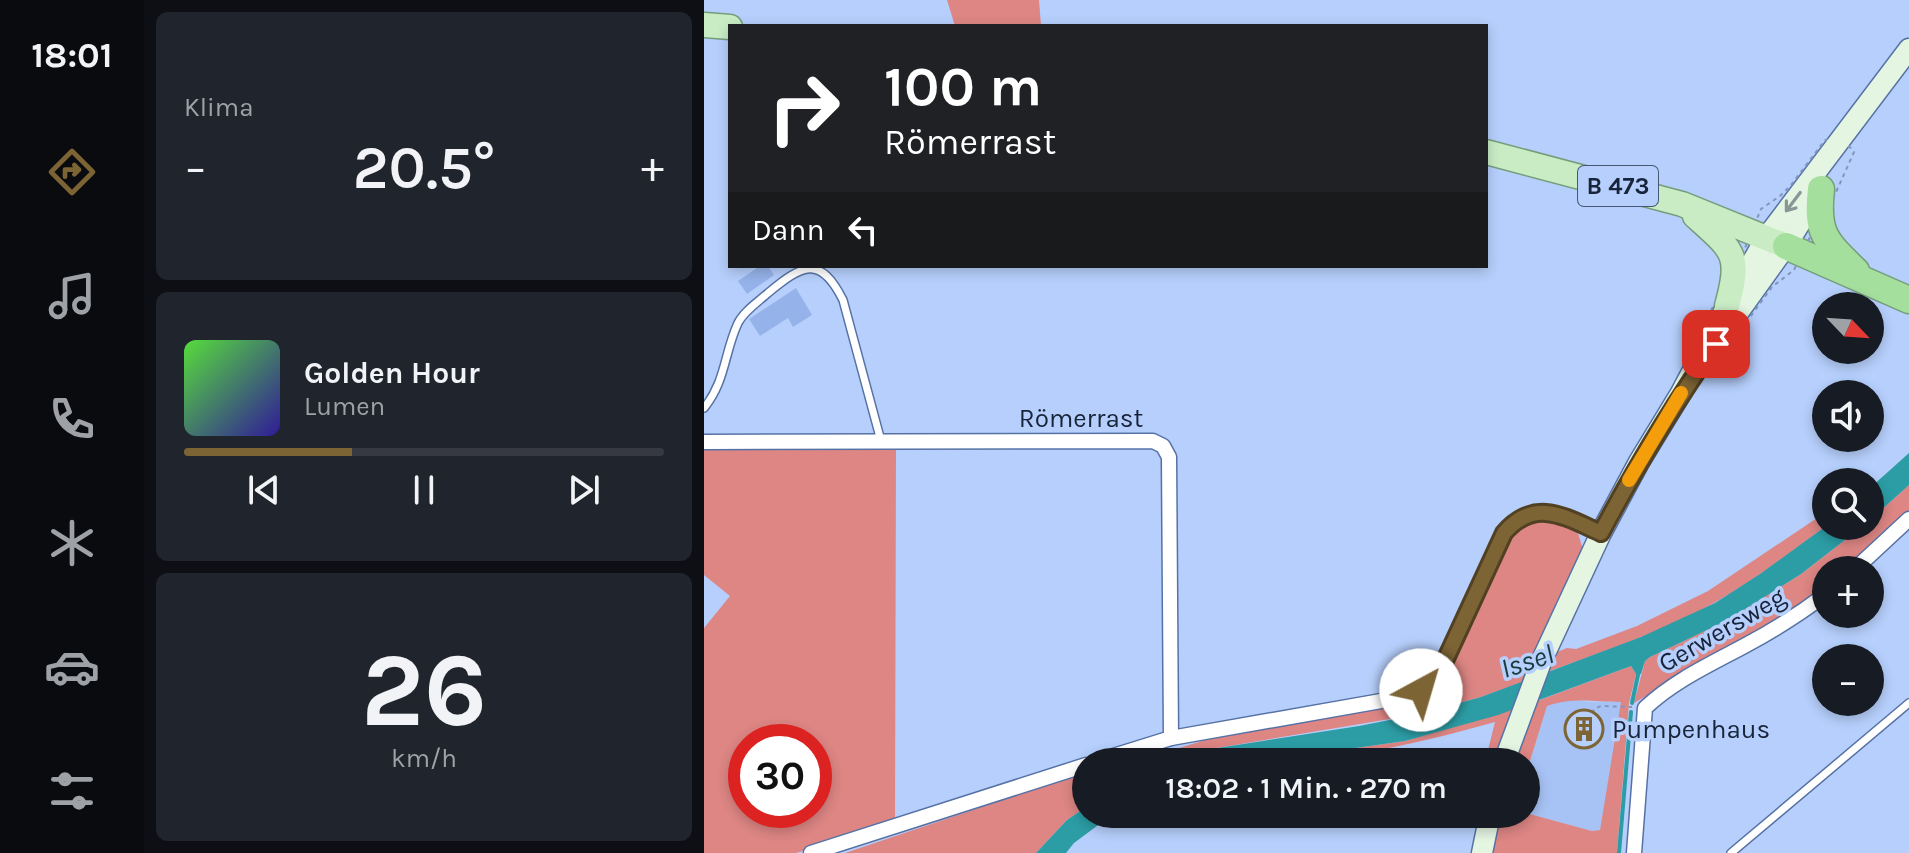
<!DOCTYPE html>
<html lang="de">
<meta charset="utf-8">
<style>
body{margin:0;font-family:Karla,sans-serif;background:#20242c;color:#f1f3f6;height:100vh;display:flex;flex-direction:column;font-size:30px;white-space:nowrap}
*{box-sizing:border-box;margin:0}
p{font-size:26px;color:#9ea1a6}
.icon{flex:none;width:44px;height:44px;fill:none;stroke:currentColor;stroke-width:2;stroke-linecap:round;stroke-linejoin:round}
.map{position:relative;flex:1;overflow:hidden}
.details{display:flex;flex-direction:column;gap:12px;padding:12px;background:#0d0f14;width:560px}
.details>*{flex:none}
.hud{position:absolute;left:24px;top:24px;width:760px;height:244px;border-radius:0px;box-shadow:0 4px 12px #0003;background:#202124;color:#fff;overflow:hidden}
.needle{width:52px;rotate:115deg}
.fabs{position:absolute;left:1108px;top:292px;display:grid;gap:16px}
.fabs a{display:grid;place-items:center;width:72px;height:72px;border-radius:50%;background:#171b24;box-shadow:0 4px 12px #0003;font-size:40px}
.speed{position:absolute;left:24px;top:724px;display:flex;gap:16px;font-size:40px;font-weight:700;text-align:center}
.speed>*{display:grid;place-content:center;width:104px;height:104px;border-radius:50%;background:#171b24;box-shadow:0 4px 12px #0003;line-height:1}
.speed .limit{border:12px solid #d22;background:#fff;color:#111}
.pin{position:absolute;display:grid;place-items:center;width:68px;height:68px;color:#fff;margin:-34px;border-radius:16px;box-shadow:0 4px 12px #0006}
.me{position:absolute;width:88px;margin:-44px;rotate:39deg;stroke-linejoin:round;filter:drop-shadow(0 0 6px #0008)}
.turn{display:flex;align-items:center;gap:28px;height:168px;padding:0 24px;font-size:36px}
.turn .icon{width:104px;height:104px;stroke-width:2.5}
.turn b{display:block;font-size:56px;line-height:68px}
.then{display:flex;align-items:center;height:76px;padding:0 24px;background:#0003;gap:16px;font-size:30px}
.big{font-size:60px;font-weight:600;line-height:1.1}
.details .widget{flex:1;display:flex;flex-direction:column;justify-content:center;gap:12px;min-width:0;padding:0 28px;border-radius:12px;background:#20242c}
.details .dial{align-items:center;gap:0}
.dial b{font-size:104px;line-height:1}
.song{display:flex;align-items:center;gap:24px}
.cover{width:96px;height:96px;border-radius:12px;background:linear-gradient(135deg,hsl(110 70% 55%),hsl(250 70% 35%))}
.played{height:8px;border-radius:4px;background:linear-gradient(90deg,#7d6435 35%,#363941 35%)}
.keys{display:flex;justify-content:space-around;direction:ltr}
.heat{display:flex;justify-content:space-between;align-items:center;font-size:44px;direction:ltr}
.trip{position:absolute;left:368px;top:748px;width:468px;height:80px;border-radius:40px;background:#171b24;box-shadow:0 4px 12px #0003;font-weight:600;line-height:80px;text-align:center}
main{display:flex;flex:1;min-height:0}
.tabs{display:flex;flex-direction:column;width:144px;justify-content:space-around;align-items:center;background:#090b0e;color:#9ea1a6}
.tabs .icon{width:56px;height:56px}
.tabs .current{color:#7d6435}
.tabs b{font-size:36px;color:#f1f3f6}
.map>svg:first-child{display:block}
.built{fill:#a7c3f5}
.green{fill:#dd8684;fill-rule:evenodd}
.water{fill:#2c9da5}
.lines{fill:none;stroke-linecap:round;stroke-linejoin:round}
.stream{stroke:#2c9da5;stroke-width:4}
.building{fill:#95b3ea}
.lane-casing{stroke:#5672a5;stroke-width:10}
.street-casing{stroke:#5672a5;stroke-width:17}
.secondary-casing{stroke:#5672a5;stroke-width:23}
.primary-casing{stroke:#749e7b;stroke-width:27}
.highway-casing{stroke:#749e7b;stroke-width:29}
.path{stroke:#8297bc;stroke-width:2;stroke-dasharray:4 4;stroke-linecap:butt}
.lane{stroke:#fff;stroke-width:7}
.street{stroke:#fff;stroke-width:14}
.secondary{stroke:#e4f5e2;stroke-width:20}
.primary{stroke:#c9ecc5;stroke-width:24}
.highway{stroke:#a5df9e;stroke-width:26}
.oneway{stroke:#889796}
.route-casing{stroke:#514122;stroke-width:20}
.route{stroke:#7d6435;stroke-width:14}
.slow{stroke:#f59e0b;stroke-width:14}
.labels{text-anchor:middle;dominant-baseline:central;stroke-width:7;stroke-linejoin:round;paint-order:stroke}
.shield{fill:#b6cffc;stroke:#475774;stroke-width:2}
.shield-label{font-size:24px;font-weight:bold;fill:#182439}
.street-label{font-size:26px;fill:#182439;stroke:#b6cffc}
.poi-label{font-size:26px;fill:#182439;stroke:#b6cffc;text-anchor:start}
.water-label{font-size:28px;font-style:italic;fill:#1a3b3d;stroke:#b6cffc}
</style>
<main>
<nav class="tabs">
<b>18:01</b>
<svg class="icon current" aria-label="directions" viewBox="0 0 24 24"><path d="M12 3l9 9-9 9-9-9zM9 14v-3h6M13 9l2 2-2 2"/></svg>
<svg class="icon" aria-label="music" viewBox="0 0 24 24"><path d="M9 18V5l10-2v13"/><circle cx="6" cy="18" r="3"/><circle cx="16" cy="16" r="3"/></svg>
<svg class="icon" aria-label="phone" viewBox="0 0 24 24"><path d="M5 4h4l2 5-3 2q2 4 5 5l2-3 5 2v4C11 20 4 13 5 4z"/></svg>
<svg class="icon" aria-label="climate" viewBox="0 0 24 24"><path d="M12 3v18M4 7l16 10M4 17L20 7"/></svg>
<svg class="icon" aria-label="car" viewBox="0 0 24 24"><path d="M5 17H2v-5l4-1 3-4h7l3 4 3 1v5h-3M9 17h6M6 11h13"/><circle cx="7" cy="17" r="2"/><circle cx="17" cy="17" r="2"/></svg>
<svg class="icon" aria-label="filters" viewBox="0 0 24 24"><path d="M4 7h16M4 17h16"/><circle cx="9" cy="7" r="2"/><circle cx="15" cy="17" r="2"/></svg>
</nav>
<section class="details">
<div class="widget"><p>Klima</p>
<div class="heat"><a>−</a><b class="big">20.5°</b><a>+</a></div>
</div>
<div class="widget">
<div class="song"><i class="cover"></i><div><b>Golden Hour</b><p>Lumen</p></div></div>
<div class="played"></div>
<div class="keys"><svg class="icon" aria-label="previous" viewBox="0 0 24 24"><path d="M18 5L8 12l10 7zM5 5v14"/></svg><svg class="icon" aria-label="pause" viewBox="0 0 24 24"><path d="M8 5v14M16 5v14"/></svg><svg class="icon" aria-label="next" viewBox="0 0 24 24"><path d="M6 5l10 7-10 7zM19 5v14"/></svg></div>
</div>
<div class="widget dial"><b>26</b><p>km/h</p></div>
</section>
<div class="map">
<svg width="1205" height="853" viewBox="0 0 1205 853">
<rect width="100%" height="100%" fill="#b6cffc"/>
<polygon class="built" points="867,698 884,702 918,702 896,830 888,831 822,813 822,774 843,706"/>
<g class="green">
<polygon points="243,0 335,0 337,26 251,26"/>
<path d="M192 446 191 823 92 853H0V628L26 596 0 575V449ZM42 742H110V810H42Z"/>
<polygon points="1205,485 1205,513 1145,570 1122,570 1122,589 1105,603 930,703 941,661 946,657 1022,621 1097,574 1159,526 1166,526 1166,520"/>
<path d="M1122 512V526C1086 553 1049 581 1010 603 957 632 899 652 843 672L848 654 863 648 872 649 933 626 1004 591Z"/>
<path d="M835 520 852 521 874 533 879 550 819 682 777 697 716 714 501 750 463 762H411L460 748 462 752 521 734 628 717 730 696 802 541C811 528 820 523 835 520Z"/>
<path d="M927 666 932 674 925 703 913 853H786L794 814 822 813 888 831 896 830 917 702C888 702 871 697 843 706L822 774V762H808L833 701Z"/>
<path d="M809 709 793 762H781L791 722C713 744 633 762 552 762L701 741Z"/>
<polygon points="382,772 382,807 363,820 332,853 141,853"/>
</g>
<g class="water">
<polygon points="1205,453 1205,485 1166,520 1166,488"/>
<polygon points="1122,526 1159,526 1097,574 1022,621 946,657 941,661 937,674 932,674 927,666 794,715 701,741 552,762 463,762 501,750 655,726 716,714 777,697 937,637 1011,603 1056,574"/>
<polygon points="382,807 382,814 409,814 370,843 362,853 332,853 363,820"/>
</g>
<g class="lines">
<g class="stream">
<polyline points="928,703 935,670"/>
<polyline points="915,853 927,712"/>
</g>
</g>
<g class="building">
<polygon points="56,266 64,266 70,275 43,294 34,281"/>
<polygon points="92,288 108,315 89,327 84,318 56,336 45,319"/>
</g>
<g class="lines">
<g class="lane-casing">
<g id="lane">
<path d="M0 408C22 381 20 353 34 323 40 311 54 302 64 293 98 265 116 254 139 300L177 441"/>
<polyline points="1027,853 1205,703"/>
</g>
</g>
<g class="street-casing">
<g id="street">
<polyline points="0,442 449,441 459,446 465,457 467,738"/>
<polyline points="1150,570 1205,519"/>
<path d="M390 762 467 738 694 698C715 690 727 684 739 665L800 533C830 498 861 517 897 533"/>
<polyline points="107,853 382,765"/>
<path d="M930 853 941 708C971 680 1007 664 1042 645 1070 630 1097 613 1122 594"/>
</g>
</g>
<g class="secondary-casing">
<g id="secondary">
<polyline points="1026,324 1082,246 1117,189"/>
<polyline points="800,762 837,662 897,533 935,462 977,393 1023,306 1062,238 1205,49"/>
<polyline points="778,853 786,814"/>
</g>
</g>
<g class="primary-casing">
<g id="primary">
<polyline points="0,25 26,27"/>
<polyline points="782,152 978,204 1082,246"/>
<path d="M991 216C1030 251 1037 254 1023 306"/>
</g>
</g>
<g class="highway-casing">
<g id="highway">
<path d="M1117 189C1112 233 1121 241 1152 271"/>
<polyline points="1082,246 1205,300"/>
</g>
</g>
<g class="path">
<path d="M1121 140C1131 140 1145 143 1150 152L1129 199 1128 224 1108 233 1090 270 1068 287 1008 369C997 369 992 360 987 352L1020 284 1018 264 1020 258 1041 248 1057 209 1076 196 1087 185Z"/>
<polyline points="886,721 890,709 897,706 928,707"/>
</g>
<use href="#lane" class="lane"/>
<use href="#street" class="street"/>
<use href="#secondary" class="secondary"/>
<use href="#primary" class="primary"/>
<use href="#highway" class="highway"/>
</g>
<defs><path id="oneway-shaft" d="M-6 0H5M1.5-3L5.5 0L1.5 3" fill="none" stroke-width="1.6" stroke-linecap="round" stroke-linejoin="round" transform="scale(2)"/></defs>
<use class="oneway" href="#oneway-shaft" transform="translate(1089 202) rotate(127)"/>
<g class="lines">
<g class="route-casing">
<path id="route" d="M717 690 729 680 739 665 800 533C831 497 861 517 897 533 932 467 969 405 1012 344"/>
</g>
<use href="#route" class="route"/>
<polyline class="slow" points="925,480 977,393"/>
</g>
<defs>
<g id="building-ring" transform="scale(2)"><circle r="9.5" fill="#b6cffc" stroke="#7d6435" stroke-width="1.5"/><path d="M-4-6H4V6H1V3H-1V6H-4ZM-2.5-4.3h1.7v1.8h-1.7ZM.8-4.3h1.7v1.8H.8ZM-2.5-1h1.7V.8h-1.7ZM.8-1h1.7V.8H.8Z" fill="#7d6435"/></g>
</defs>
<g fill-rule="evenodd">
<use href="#building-ring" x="880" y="729"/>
</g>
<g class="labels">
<rect class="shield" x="874" y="166" width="80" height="40" rx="6"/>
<g class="shield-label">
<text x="914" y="186">B 473</text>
</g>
<g class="street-label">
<text x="377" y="418">Römerrast</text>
<text transform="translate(1018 630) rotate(-30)">Gerwersweg</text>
</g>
<g class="poi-label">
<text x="908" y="729">Pumpenhaus</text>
</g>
<g class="water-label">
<text transform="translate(823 661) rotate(-18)">Issel</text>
</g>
</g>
</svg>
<div class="fabs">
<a><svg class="needle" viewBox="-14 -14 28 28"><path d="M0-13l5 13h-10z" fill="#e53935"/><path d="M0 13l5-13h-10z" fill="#9ea1a6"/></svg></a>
<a><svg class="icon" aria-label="sound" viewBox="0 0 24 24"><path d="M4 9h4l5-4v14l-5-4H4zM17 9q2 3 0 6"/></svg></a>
<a><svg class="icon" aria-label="search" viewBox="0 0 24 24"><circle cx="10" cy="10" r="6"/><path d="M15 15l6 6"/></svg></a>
<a>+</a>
<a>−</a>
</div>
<div class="speed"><div class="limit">30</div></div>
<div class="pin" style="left:1012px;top:344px;background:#d93025"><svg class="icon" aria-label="arrive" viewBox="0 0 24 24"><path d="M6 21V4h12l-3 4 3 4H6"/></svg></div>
<svg class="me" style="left:717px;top:690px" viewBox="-20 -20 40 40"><circle r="19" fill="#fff"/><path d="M0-13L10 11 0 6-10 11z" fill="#7d6435"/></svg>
<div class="trip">18:02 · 1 Min. · 270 m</div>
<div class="hud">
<div class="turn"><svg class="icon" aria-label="right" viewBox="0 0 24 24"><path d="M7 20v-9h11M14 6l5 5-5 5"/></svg><div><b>100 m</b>Römerrast</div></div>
<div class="then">Dann<svg class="icon" aria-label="left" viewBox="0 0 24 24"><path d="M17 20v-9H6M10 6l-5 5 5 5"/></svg></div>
</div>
</div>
</main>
